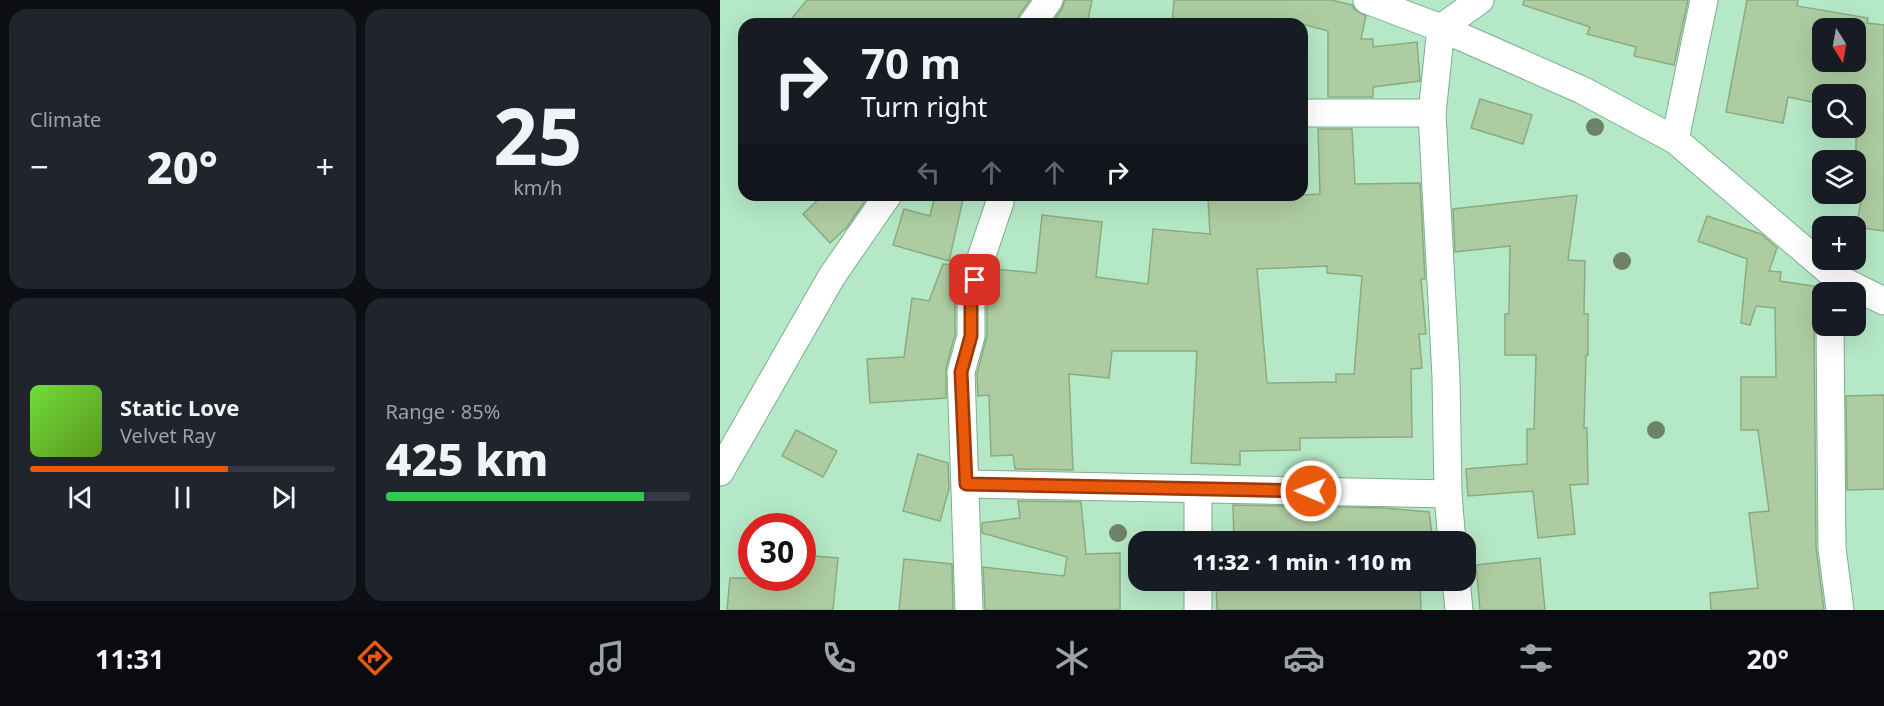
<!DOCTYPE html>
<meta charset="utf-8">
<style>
body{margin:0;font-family:"Noto Sans",sans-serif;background:#20242c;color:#f1f3f6;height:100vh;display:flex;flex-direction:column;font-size:22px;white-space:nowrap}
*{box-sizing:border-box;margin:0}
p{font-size:20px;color:#9ea1a6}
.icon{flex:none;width:33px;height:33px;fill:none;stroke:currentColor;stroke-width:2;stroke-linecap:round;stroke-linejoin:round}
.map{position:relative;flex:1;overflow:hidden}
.details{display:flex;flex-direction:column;gap:9px;padding:9px;background:#0d0f14;width:720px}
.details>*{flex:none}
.top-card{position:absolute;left:18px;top:18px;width:570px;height:183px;border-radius:18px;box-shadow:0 6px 24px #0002;background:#171b24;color:#f1f3f6;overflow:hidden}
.needle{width:39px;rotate:169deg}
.fabs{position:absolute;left:1092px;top:18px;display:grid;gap:12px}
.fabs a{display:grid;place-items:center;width:54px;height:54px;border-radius:12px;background:#171b24;box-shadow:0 6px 24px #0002;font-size:30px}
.speed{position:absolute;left:18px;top:513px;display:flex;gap:12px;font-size:30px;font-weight:700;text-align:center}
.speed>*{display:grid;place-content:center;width:78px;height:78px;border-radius:50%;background:#171b24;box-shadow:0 6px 24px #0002;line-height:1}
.speed .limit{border:9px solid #d22;background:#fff;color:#111}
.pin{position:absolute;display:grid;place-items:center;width:51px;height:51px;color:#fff;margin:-26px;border-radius:12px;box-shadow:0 3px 9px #0006}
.me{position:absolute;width:66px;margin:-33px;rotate:271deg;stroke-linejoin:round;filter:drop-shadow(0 0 4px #0008)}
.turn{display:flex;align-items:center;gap:21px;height:126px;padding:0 24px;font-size:27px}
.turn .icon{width:78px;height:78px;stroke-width:2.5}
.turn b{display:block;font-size:42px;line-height:51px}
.lanes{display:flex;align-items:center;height:57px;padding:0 24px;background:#0003;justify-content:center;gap:30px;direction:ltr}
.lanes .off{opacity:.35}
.big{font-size:45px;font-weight:800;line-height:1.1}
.details .card{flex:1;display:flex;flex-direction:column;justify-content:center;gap:9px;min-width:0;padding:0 21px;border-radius:18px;background:#20242c}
.details .dial{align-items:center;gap:0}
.dial b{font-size:78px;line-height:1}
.song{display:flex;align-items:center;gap:18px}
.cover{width:72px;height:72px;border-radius:9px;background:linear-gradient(135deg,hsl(100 70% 55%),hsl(90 70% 35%))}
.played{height:6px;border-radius:3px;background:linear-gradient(90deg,#ea580c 65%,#363941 65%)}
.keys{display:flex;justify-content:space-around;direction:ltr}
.heat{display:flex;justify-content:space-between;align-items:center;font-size:33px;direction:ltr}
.charge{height:9px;border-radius:4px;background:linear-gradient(90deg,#34c759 85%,#363941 0)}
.details .tiles{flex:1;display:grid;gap:9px;grid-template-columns:repeat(2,1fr)}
.trip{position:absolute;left:408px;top:531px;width:348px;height:60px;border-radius:18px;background:#171b24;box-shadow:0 6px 24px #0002;font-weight:800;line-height:60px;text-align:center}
.menu{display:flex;height:96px;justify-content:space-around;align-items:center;background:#090b0e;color:#9ea1a6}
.menu .icon{width:42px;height:42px}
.menu .on{color:#ea580c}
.menu b{font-size:27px;color:#f1f3f6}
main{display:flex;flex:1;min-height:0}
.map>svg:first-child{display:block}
.building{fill:#adcca1;stroke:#8caa80;stroke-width:1.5;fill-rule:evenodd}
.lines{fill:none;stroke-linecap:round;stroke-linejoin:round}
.street-casing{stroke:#7dae90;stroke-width:29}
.street{stroke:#fff;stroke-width:27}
.tree{fill:#6e8268}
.route-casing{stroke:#983908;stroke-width:15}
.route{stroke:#ea580c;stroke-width:10}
</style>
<main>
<section class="details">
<div class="tiles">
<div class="card"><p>Climate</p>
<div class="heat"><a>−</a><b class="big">20°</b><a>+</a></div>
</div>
<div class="card dial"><b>25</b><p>km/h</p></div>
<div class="card">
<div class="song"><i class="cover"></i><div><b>Static Love</b><p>Velvet Ray</p></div></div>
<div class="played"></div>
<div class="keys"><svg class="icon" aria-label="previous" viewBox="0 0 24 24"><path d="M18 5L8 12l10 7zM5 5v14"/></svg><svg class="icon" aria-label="pause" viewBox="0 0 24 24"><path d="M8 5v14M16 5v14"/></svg><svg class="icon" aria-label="next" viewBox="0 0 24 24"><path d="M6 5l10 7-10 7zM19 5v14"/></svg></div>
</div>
<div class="card"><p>Range · 85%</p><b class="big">425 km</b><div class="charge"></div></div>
</div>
</section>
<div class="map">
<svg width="1164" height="610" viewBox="0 0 1164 610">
<rect width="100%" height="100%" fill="#b5e8c7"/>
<g class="building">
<polygon points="87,0 310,0 299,15 296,24 67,24"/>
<polygon points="345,0 372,0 367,24 331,24 342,9"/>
<polygon points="454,0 611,0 632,5 635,10 646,16 641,39 653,39 653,47 697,42 700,81 653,87 653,97 608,97 608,31 582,24 452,24"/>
<polygon points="804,0 968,0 954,65 914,56 916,47 867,34 870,27 803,5"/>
<path d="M1027 0H1078L1077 6 1148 18 1147 23 1164 25V231L1136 227 1143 192 1136 191V94H1102V104L1068 97 1063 123 1006 112ZM1102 28H1136V62H1102Z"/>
<polygon points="760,99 812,115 803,144 751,128"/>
<path d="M598 129H632L635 184 700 183 705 279H701L706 334H699L702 368 691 369 692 437 580 438V450L520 451V465L471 463 477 351H392L389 378 349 374 353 470 295 469 293 455 271 456 269 395 258 396 257 374 267 336V298L274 269 316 273 322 215 382 222 376 277 428 284 433 229 490 234 488 200 600 194ZM607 266V273L642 276 634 374H616V382L547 383 537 269Z"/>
<polygon points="103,195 149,195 127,227 110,243 83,214"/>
<polygon points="215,195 244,195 229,261 173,245 184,209 210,216"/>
<polygon points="857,195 848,260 865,261 864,314 868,314 868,355 866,355 864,428 867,428 868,484 850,485 855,534 818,538 813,491 748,496 746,469 807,464 807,429 814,429 816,355 785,355 785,314 789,314 790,246 735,252 733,209"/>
<polygon points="987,216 1041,234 1057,248 1049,271 1061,272 1060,281 1099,287 1095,316 1099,316 1094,326 1096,548 1104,610 991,610 990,593 1038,588 1029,513 1049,511 1038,430 1021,430 1021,377 1056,377 1055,308 1036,306 1030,325 1021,323 1027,259 978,241"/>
<polygon points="223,264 242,266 235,296 235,334 226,368 226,398 150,403 147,359 184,357 192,298 209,301"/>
<polygon points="1164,395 1164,489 1127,490 1126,396"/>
<polygon points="76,430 117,451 103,477 62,456"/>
<polygon points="198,454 228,463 229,489 220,521 183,511"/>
<polygon points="298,501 361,502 366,554 400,553 400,610 265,610 263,567 344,576 347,557 262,533 262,523 300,518"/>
<polygon points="513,505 666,508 709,512 713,542 514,542"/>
<polygon points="82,555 118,558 113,610 7,610 10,578 82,578"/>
<polygon points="820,558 825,610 760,610 756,565"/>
<polygon points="184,559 232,564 233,610 179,610"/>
<polygon points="515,580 700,580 701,610 497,610 496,582"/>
</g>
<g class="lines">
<g class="street-casing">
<g id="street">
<polyline points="647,0 721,28 862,90 955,140 1117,278 1164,301"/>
<polyline points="312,24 329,0"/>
<polyline points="582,113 712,113"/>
<polyline points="955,140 984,0"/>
<polyline points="1110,326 1112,548 1120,610"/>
<polyline points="0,472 112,276 168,195"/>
<polyline points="246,484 728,494"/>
<polyline points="478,489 478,542"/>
<polyline points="732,542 728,494 726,377 712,113 721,28 760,0"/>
<polyline points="478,580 478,610"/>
<polyline points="736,580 739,610"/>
<polyline points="249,610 241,372 251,336 251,296 259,264 280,202"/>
</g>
</g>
<use href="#street" class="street"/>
</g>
<g class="tree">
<circle cx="875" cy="127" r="9"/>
<circle cx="902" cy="261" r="9"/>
<circle cx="936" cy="430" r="9"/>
<circle cx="398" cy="533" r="9"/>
</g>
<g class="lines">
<g class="route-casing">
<polyline id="route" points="255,280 251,296 251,336 241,372 246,484 591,491"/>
</g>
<use href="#route" class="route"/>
</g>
</svg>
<div class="fabs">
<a><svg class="needle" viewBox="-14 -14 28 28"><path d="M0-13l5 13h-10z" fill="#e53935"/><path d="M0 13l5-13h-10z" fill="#9ea1a6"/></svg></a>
<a><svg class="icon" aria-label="search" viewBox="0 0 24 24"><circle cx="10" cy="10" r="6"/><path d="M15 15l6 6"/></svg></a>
<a><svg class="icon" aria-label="layers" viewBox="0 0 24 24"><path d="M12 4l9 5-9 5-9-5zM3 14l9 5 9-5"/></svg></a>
<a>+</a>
<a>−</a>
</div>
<div class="speed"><div class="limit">30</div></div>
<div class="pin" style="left:255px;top:280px;background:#d93025"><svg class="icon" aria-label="arrive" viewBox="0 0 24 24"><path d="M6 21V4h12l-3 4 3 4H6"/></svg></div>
<svg class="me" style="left:591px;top:491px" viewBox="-20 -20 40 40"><circle r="17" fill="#ea580c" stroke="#fff" stroke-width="3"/><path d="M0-11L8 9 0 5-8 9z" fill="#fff"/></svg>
<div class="trip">11:32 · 1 min · 110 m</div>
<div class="top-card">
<div class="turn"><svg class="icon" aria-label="right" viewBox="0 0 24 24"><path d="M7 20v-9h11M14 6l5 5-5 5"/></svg><div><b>70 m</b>Turn right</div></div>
<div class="lanes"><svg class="icon off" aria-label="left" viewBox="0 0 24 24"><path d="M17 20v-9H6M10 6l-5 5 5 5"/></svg><svg class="icon off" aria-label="ahead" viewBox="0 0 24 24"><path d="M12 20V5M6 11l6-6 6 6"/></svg><svg class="icon off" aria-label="ahead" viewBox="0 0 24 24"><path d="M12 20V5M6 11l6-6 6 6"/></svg><svg class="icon" aria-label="right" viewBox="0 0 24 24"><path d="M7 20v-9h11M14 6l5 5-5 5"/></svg></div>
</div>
</div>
</main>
<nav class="menu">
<b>11:31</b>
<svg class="icon on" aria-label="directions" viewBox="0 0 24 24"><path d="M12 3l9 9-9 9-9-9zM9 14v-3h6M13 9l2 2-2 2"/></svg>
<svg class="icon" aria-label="music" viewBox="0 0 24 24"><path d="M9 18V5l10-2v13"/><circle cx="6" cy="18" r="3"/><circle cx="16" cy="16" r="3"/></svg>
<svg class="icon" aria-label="phone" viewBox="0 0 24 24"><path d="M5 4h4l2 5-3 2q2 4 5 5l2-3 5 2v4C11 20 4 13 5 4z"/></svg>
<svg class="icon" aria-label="climate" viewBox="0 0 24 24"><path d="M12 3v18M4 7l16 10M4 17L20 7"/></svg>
<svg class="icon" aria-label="car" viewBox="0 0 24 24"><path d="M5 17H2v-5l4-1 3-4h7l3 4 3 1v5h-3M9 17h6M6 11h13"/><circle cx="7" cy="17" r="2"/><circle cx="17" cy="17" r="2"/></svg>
<svg class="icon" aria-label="filters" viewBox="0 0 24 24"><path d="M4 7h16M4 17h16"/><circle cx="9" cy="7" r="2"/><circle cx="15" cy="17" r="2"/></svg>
<b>20°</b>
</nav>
